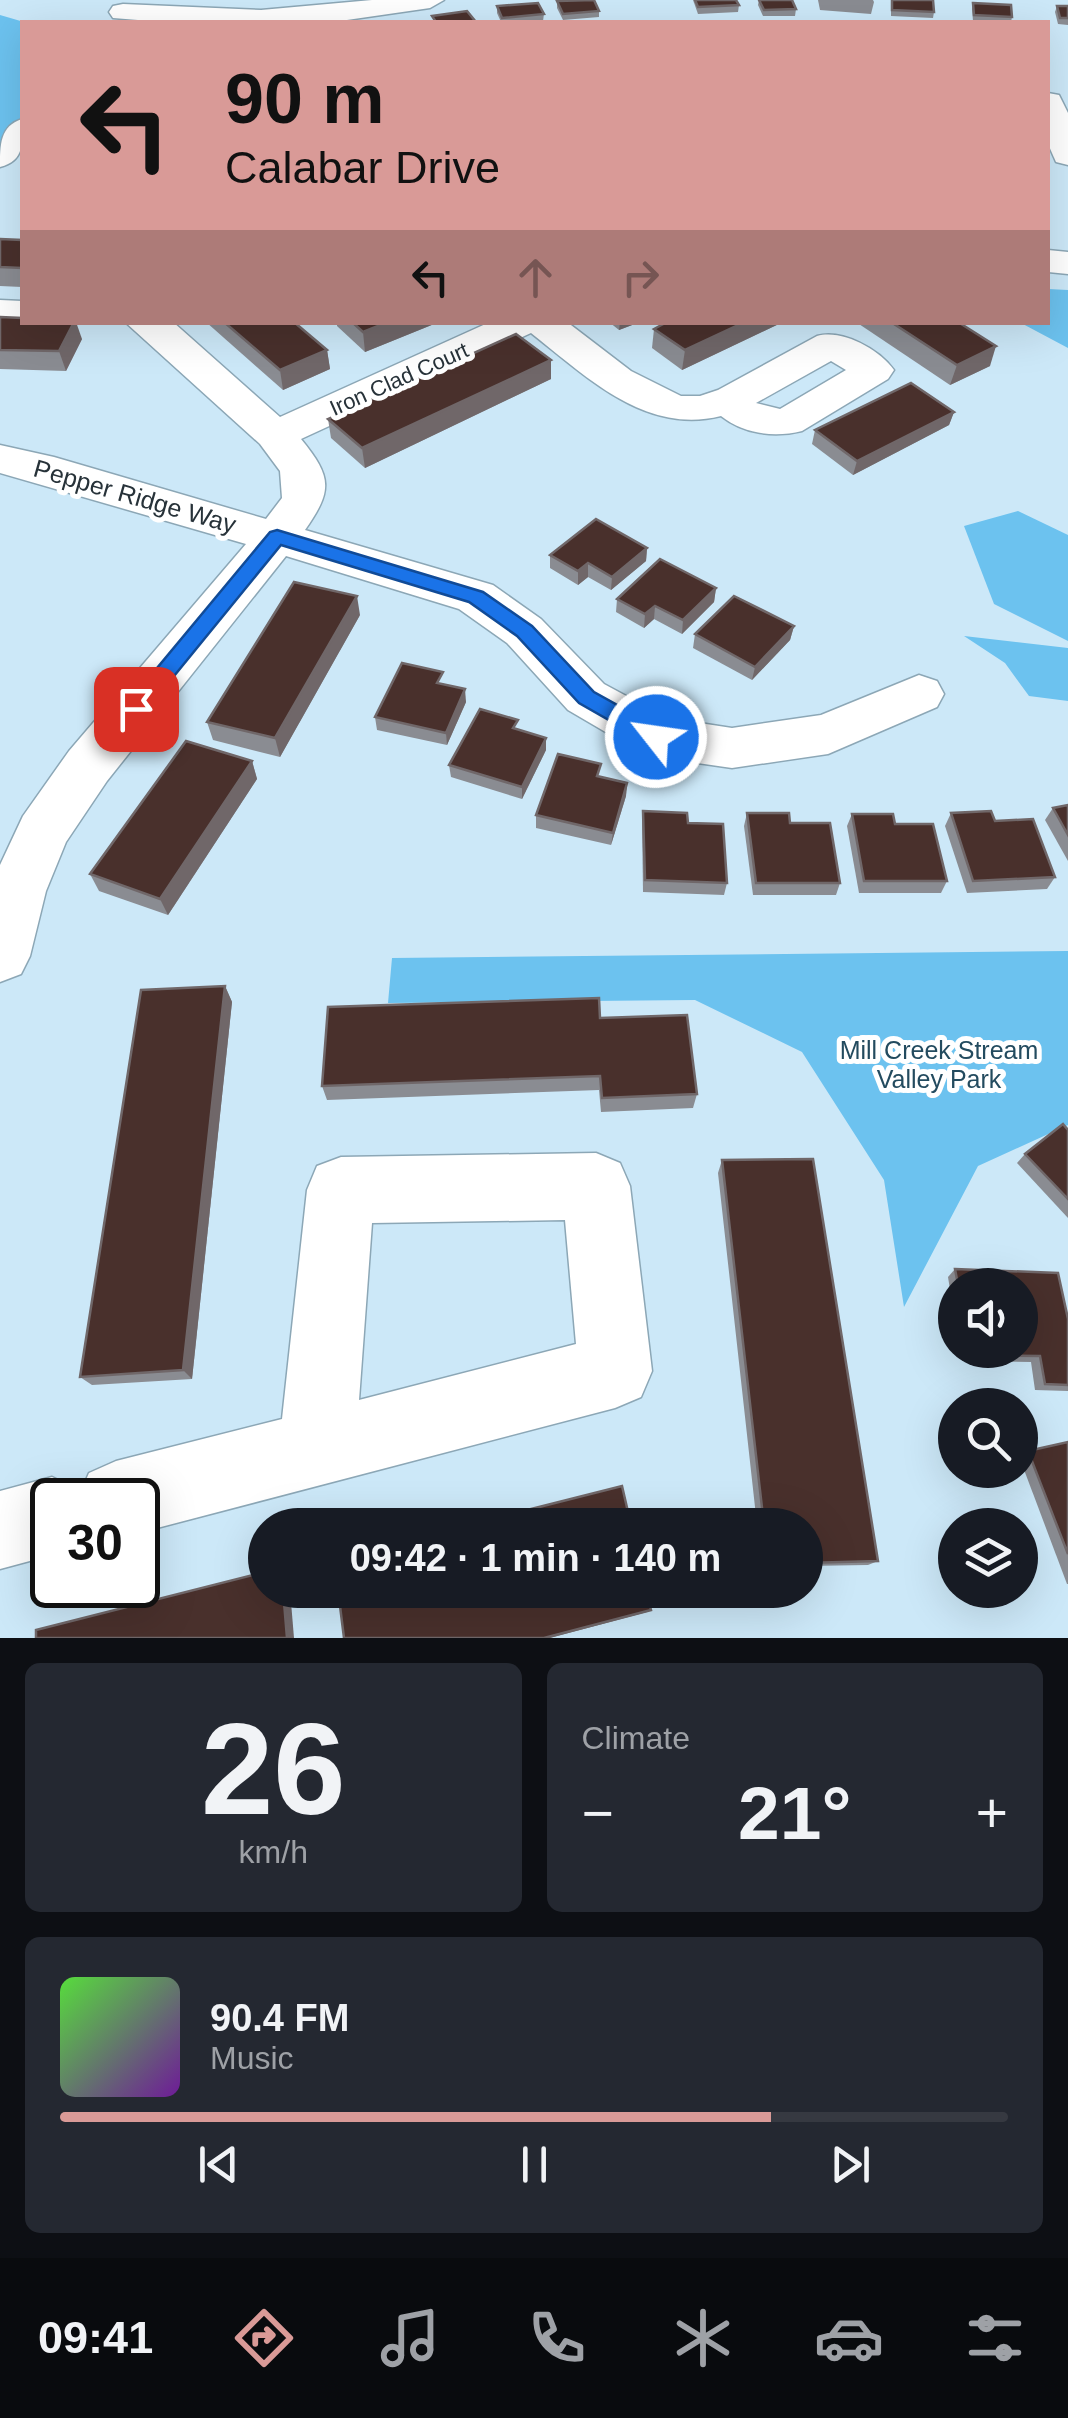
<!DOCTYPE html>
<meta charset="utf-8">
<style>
body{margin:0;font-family:Arial,sans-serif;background:#242831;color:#f1f3f6;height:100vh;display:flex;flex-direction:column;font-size:38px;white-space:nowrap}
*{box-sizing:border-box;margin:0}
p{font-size:32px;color:#9ea1a6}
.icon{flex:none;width:55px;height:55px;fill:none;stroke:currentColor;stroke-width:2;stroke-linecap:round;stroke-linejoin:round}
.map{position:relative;height:1638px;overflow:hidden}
.drawer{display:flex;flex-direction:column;gap:25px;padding:25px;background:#0d0f14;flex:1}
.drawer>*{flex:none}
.banner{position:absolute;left:20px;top:20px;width:1030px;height:305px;border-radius:0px;box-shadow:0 10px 40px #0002;background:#d99a97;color:#111;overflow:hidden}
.controls{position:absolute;left:938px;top:1268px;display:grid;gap:20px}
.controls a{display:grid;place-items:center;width:100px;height:100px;border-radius:50%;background:#171b24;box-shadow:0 10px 40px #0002;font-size:50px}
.speed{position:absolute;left:30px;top:1478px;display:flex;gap:20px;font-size:50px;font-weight:700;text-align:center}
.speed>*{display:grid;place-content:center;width:130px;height:130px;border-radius:50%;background:#171b24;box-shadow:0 10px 40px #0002;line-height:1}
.speed .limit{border:5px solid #111;border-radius:15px;background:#fff;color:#111}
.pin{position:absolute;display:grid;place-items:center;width:85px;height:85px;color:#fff;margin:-42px;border-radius:20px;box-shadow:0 5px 15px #0006}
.me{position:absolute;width:110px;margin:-55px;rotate:300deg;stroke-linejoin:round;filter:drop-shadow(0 0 8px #0008)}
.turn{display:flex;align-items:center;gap:35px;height:210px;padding:0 40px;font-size:45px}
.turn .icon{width:130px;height:130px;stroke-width:2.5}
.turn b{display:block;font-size:70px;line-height:85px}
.lanes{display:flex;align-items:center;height:95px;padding:0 40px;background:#0003;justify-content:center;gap:50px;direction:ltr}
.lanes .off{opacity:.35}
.big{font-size:75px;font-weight:600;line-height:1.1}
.drawer .widget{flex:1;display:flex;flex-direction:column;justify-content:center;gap:15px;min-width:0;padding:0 35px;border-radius:15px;background:#242831}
.drawer .dial{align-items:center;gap:0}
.dial b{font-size:130px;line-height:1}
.song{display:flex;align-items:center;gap:30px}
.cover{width:120px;height:120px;border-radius:15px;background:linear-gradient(135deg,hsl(110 70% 55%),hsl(280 70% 35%))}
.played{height:10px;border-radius:5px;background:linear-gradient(90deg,#d99a97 75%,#363941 75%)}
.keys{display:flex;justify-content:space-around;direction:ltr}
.heat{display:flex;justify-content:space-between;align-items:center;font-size:55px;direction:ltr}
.drawer .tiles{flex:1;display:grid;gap:25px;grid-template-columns:1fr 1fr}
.widget:last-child{grid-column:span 2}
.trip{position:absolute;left:248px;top:1508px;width:575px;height:100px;border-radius:50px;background:#171b24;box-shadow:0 10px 40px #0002;font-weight:600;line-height:100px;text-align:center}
.tabs{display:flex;height:160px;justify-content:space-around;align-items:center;background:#090b0e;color:#9ea1a6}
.tabs .icon{width:70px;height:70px}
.tabs .on{color:#d99a97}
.tabs b{font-size:45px;color:#f1f3f6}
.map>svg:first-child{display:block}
.green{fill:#6cc2ef}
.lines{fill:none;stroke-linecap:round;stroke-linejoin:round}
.minor-casing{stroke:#8ca7b6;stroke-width:3}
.minor{fill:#fff;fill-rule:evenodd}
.wall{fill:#8a8c92}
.shaded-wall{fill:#706769}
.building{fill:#49302c;stroke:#706769;stroke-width:2.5}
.route{fill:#1a73e8;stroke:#114b97;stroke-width:2.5}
.labels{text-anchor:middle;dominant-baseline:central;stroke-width:10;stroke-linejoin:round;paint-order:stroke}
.far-street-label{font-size:22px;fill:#273239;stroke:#fff}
.street-label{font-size:25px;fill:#273239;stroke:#fff}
.park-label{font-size:25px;fill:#234b5f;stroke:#fff}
</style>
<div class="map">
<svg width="1068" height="1638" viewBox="0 0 1068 1638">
<rect width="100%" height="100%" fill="#cce8f8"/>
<g class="green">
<polygon points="0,15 24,22 22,118 0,146"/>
<polygon points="1048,289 1068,290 1068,348 1021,323 1048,322"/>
<polygon points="1018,511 1068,535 1068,641 994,604 964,526"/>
<polygon points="964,636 1068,648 1068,701 1029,696 1005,663"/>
<polygon points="1068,951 1068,1125 978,1166 904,1307 884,1180 802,1052 695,1000 388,1003 392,958"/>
</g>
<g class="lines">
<g class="minor-casing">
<g id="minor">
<polygon points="372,0 444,0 430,8 333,22 163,22 113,18 109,12 113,6 123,4 261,10"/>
<polygon points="1048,93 1059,95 1068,113 1068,165 1056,162 1048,144"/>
<path d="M22 119C23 141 25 161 0 167 0 145 0 126 22 119Z"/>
<polygon points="1048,250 1068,252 1068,274 1048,272"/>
<polygon points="0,300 22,301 22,322 26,322 0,322"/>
<path d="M125 322H173L280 417 490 322H567L631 371 681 396H700L718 390 817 336C842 329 879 349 894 370L888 379 802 431C774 438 744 434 721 416 645 435 587 377 531 333L301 439C332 477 333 490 305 530L493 585 541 619 604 684 667 718 732 728 821 715 919 675 937 681 944 694 937 707 828 754 732 768 656 757 638 751 568 710 507 643 459 609 286 556 107 781 66 842 46 891 30 956 21 974 0 982V865L23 816 69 751 246 544 0 473V445L54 457 266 519 282 498 280 471 260 444ZM831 361 846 370 780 409 756 403Z"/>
<path d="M596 1153 620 1163 630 1186 652 1371 641 1397 615 1408 138 1533V1500H52V1555L0 1569V1491L52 1477 81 1491 89 1473 116 1461 282 1419 307 1190 317 1166 341 1157ZM565 1220 576 1344 359 1400 372 1223Z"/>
</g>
</g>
<use href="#minor" class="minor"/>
</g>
<g class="wall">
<polygon points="693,0 736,0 739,5 738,12 698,14"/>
<polygon points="759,0 796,9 795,16 763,16 758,5"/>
<polygon points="818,0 873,0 874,2 871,14 820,10"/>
<polygon points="891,0 934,12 933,18 891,16"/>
<polygon points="557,1 599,11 599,17 563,20 557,8"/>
<polygon points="973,3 1012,17 1011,22 973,21 972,9"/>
<polygon points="497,6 544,14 543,21 501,22 497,13"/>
<polygon points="1057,6 1068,6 1068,25 1058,24 1055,12"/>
<polygon points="0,239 22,240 22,287 0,286"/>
<polygon points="0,317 82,339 66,371 0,369"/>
<polygon points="206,322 294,322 327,350 330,369 283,390"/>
<polygon points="337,322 439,322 365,352 337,326"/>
<polygon points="609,322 640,322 619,330"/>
<polygon points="667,322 783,322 682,370 652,348 654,329"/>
<polygon points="856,322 958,322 990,366 950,385"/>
<polygon points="551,360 551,379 365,468 331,438 328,419"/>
<polygon points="954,412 949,425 853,475 812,444 815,430"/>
<polygon points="647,548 646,561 611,590 588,577 578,585 550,568 550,555"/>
<polygon points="716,588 714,602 682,634 654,619 644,628 616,612 617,599"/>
<polygon points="360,615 280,757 213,740 207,722"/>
<polygon points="794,626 790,640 752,680 693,648 695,634"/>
<polygon points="444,685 466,702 447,745 377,730 375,717"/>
<polygon points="518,729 546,750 522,799 451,777 449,765"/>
<polygon points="252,761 257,779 168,915 99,891 90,874"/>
<polygon points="600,777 627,783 626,796 611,845 536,828 536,815"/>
<polygon points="1068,805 1068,861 1045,820 1053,808"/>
<polygon points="643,811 688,823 727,883 724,895 643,892 642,824"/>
<polygon points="747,813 790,823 840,883 836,895 753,895 744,826"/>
<polygon points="951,813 995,821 1055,877 1047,889 967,893 945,826"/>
<polygon points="852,814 895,824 947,881 941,893 859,893 847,826"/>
<polygon points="225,986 232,1002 192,1379 92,1385 80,1377"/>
<polygon points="600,1018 697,1094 693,1108 601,1112 599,1090 327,1100 322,1086"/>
<polygon points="1068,1130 1068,1218 1017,1163 1025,1154"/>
<polygon points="722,1160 878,1561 868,1565 805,1566 805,1525 757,1525 718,1173"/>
<polygon points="955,1269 1058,1273 1068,1319 1068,1391 1035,1390 1031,1362 962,1361 960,1350 1020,1350 1020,1285 955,1285 955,1321 948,1277"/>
<polygon points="1068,1442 1068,1584 1067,1584 1020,1459 1020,1455 1028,1451"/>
</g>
<g class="shaded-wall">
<polygon points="74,322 76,322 82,339 66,371 59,351"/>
<polygon points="388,322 439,322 365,352 363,332"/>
<polygon points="620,322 640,322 619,330"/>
<polygon points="745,322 783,322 682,370 685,350"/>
<polygon points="996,346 990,366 950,385 957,365"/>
<polygon points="327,350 330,369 283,390 280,370"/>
<polygon points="551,360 551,379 365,468 362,448"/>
<polygon points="954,412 949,425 853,475 857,461"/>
<polygon points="647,548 646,561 611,590 612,577"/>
<polygon points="588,563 588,577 578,585 578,571"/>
<polygon points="716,588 714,602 682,634 683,620"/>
<polygon points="357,596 360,615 280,757 275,738"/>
<polygon points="655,606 654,619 644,628 645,614"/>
<polygon points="794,626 790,640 752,680 755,667"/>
<polygon points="465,689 466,702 447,745 446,733"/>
<polygon points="546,738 546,750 522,799 522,787"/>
<polygon points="252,761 257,779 168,915 160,899"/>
<polygon points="627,783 626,796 611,845 613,833"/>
<polygon points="225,986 232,1002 192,1379 183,1370"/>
<polygon points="283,1590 290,1590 294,1638 287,1638"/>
<polygon points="651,1610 647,1612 550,1638 544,1638"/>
</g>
<g class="building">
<polygon points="594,0 599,11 563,14 557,1"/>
<polygon points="695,0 736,0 739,5 698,7"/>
<polygon points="759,0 792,0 796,9 764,10"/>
<polygon points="892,0 933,0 934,12 892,10"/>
<polygon points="538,3 544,14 502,18 497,6"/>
<polygon points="973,3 1011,5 1012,17 974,15"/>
<polygon points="1057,6 1068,6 1068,18 1060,18"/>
<polygon points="467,11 476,22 436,22 432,16"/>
<polygon points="0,239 22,240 22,268 0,267"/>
<polygon points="0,317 22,318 22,322 74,322 59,351 0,350"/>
<polygon points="224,322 294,322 327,350 280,370"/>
<polygon points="352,322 388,322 363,332"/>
<polygon points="667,322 745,322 685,350 654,329"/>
<polygon points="891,322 958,322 996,346 957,365"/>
<polygon points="516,334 551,360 362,448 328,419"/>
<polygon points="911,383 954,412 857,461 815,430"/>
<polygon points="596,519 647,548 612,577 588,563 578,571 550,555"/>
<polygon points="660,559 716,588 683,620 655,606 645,614 617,599"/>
<polygon points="294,582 357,596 275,738 207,722"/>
<polygon points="734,596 794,626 755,667 695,634"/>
<polygon points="402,663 443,672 437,683 465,689 446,733 375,717"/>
<polygon points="480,709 518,720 513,728 546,738 522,787 449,765"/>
<polygon points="186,741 252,761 160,899 90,874"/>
<polygon points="558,754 601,764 597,776 627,783 613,833 536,815"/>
<polygon points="1068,805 1068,835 1053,808"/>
<polygon points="643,811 687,813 688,823 723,824 727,883 645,880"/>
<polygon points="991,811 995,821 1033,819 1055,877 973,881 951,813"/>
<polygon points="747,813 789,813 790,823 830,823 840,883 756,883"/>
<polygon points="852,814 893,814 895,824 933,824 947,881 864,881"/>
<polygon points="225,986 183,1370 80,1377 141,990"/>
<polygon points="599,998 600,1018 687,1015 697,1094 602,1098 600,1076 322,1086 328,1007"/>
<polygon points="1063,1124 1068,1130 1068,1199 1025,1154"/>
<polygon points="813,1159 878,1561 805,1563 805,1525 764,1525 722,1160"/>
<polygon points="955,1269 1058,1273 1068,1319 1068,1385 1045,1384 1040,1356 970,1355 969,1350 1020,1350 1020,1285 958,1285"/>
<polygon points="1068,1442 1068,1554 1028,1451"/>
<polygon points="622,1486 631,1525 468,1525"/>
<polygon points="265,1572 265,1590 283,1590 287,1638 36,1638 36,1630"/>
<polygon points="338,1590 646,1590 651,1610 544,1638 344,1638"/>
</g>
<polygon class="route" points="277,530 483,592 532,626 594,692 664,731 667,737 664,743 649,743 579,703 517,636 469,602 281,545 143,714 128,714 125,709 128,703 270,532"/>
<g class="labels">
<g class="far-street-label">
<text transform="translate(399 379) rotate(-24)">Iron Clad Court</text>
</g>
<g class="street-label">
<text transform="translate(135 496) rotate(16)">Pepper Ridge Way</text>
</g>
<g class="park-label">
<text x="939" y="1050">Mill Creek Stream<tspan x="939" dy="29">Valley Park</tspan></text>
</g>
</g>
</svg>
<div class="controls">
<a><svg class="icon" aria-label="sound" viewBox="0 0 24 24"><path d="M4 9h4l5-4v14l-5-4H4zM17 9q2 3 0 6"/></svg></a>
<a><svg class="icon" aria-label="search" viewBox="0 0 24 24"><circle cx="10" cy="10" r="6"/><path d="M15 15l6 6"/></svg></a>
<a><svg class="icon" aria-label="layers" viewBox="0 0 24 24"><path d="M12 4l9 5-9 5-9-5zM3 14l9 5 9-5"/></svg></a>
</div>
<div class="speed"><div class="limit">30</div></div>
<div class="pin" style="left:136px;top:709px;background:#d93025"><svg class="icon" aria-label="arrive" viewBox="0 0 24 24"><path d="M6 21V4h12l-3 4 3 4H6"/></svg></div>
<svg class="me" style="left:656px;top:737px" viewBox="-20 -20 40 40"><circle r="17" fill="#1a73e8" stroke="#fff" stroke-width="3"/><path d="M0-11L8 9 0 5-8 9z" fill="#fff"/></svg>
<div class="trip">09:42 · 1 min · 140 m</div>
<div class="banner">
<div class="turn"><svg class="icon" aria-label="left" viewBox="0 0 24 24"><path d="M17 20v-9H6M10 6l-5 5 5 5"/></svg><div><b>90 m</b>Calabar Drive</div></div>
<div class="lanes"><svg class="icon" aria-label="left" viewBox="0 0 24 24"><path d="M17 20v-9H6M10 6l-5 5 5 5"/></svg><svg class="icon off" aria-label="ahead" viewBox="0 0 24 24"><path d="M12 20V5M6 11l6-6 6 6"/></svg><svg class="icon off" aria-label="right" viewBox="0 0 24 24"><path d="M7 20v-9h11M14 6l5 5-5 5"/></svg></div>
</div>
</div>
<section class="drawer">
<div class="tiles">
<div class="widget dial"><b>26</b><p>km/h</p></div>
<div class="widget"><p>Climate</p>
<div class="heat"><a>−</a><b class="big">21°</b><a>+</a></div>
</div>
<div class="widget">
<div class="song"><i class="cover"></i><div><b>90.4 FM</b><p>Music</p></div></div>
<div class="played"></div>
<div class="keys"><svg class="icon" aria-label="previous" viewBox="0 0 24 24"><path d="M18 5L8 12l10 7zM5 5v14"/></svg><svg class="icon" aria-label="pause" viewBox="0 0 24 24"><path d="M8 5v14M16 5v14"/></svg><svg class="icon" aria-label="next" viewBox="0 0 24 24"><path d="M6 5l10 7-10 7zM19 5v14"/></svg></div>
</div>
</div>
</section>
<nav class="tabs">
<b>09:41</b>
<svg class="icon on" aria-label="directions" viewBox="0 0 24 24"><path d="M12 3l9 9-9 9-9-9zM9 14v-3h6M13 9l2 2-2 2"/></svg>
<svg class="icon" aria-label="music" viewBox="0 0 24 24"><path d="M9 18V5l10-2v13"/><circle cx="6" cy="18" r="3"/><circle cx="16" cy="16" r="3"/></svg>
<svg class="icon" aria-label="phone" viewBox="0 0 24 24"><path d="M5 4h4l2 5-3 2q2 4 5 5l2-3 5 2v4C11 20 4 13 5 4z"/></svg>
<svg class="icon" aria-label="climate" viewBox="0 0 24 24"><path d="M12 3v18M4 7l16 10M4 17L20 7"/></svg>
<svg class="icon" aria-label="car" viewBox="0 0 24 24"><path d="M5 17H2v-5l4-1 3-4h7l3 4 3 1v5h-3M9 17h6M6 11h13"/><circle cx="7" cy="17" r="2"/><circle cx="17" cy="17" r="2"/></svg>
<svg class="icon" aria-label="filters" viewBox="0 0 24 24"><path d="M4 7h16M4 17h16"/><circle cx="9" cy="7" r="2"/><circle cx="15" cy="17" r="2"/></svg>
</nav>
